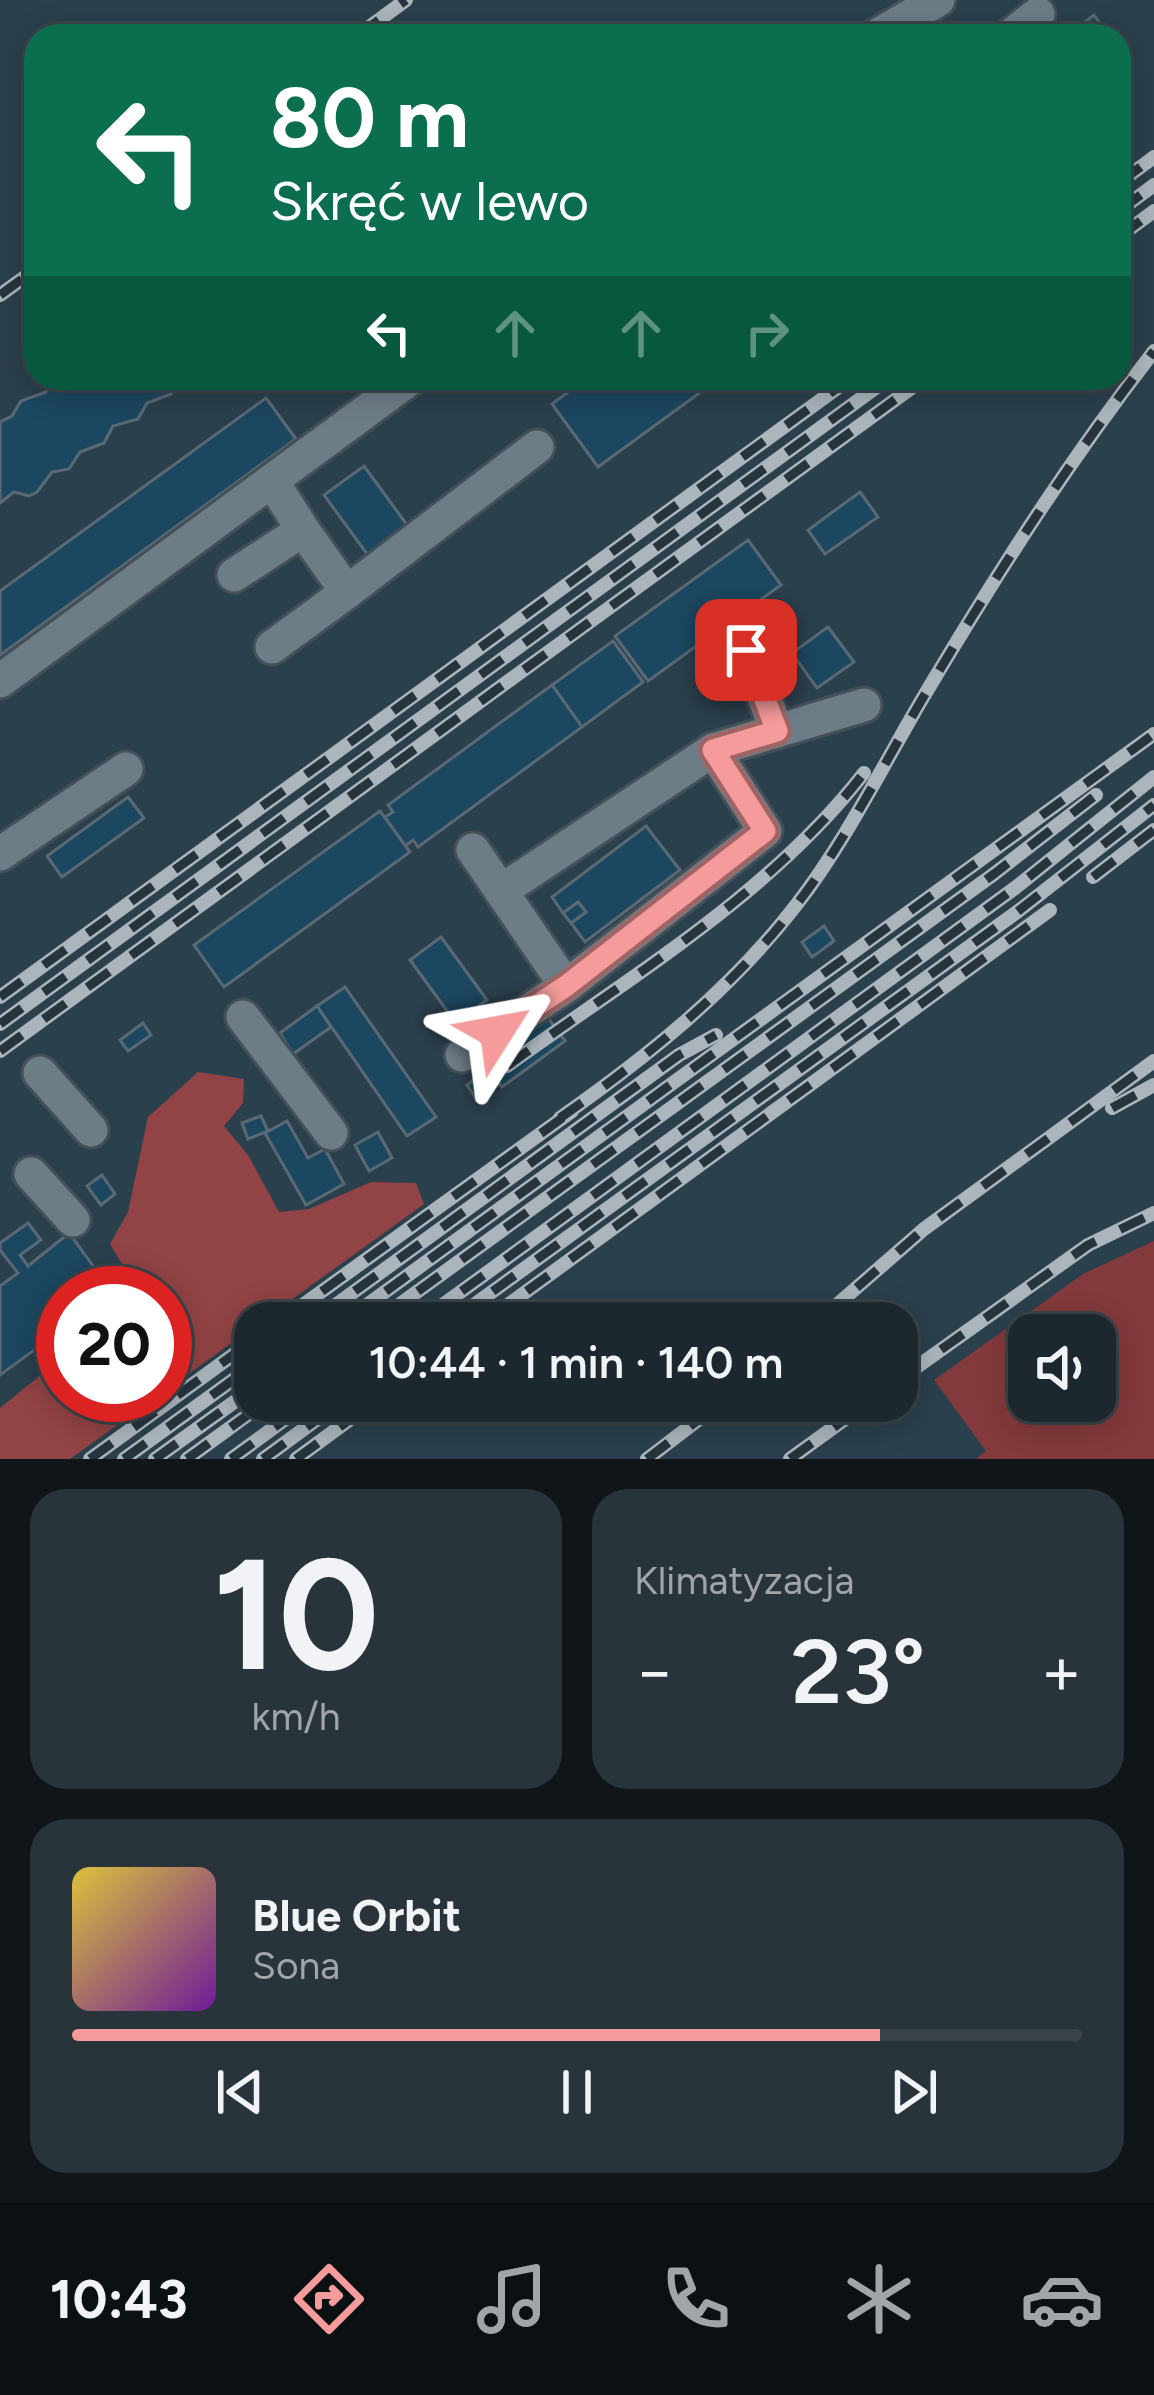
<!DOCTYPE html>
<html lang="pl">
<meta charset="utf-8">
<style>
body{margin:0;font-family:Figtree,sans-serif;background:#29333a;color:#f1f3f6;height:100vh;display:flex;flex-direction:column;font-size:45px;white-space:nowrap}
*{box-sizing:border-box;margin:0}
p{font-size:39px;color:#a0a5aa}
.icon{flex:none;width:66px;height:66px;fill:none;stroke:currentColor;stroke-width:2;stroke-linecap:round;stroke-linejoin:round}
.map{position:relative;height:1459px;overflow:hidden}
.side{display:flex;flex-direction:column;gap:30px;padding:30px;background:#0f1519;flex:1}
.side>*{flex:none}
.banner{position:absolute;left:24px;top:24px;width:1107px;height:366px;border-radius:36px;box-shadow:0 6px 30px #0003,0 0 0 3px #3a444a;background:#0b6e4f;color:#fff;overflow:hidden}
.tools{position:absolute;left:1008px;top:1314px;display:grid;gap:24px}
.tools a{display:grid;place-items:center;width:108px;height:108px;border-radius:24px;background:#1c272e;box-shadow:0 6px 30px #0003,0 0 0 3px #3a444a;font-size:60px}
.speed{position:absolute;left:36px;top:1266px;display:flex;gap:24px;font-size:60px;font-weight:700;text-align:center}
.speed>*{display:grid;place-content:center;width:156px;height:156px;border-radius:50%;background:#1c272e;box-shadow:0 6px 30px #0003,0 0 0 3px #3a444a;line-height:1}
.speed .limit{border:18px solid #d22;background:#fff;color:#111}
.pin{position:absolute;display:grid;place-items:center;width:102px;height:102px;color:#fff;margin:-51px;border-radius:24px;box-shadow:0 6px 18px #0006}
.me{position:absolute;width:132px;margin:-66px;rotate:56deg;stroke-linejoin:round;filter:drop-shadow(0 0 9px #0008)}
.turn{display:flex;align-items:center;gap:42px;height:252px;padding:0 48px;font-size:54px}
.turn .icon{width:156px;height:156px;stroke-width:2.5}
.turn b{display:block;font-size:84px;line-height:102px}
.lanes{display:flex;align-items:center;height:114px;padding:0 48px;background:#0003;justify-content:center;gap:60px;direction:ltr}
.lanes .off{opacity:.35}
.big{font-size:90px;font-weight:600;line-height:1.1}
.side .card{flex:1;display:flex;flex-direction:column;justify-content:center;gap:18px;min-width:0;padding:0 42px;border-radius:36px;background:#29333a}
.side .dial{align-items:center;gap:0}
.dial b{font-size:156px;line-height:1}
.song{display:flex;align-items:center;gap:36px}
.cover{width:144px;height:144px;border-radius:18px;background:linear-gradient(135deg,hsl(50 70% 55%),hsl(280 70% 35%))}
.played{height:12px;border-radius:6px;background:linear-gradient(90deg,#f59b9b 80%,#3a444a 80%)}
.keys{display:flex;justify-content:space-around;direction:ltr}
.heat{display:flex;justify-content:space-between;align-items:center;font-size:66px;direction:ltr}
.side .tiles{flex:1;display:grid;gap:30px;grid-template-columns:1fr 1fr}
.card:last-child{grid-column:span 2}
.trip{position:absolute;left:234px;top:1302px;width:684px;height:120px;border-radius:36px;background:#1c272e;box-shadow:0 6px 30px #0003,0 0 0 3px #3a444a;font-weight:600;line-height:120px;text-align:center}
.dock{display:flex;height:192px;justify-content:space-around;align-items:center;background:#0b1012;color:#a0a5aa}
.dock .icon{width:84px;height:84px}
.dock .on{color:#f59b9b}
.dock b{font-size:54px;color:#f1f3f6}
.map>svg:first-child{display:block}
.built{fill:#2b404d;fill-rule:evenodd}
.green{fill:#833a3c;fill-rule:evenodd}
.forest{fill:#924345}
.building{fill:#1c4760;stroke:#5a6973;stroke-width:3}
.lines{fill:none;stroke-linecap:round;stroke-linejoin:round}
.minor-casing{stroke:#444f57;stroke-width:39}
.minor{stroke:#6d7d88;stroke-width:33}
.rail-casing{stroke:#abb5bb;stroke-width:14}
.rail{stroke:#26343d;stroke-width:9;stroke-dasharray:27;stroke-linecap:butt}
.route-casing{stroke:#9f6565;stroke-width:30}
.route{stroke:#f59b9b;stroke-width:21}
</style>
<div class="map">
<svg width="1154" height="1459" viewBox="0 0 1154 1459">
<rect width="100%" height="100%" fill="#26343d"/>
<path class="built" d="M0 0H1154V1459H0ZM36 36H1119V378H36ZM63 1293H165V1395H63ZM255 1323H897V1401H255ZM1029 1335H1095V1401H1029Z"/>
<path class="green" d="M1154 1241V1459H976L986 1451 934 1380 1083 1274ZM1029 1335H1095V1401H1029Z"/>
<g class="forest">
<polygon points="198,1072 244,1079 243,1103 224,1126 248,1155 279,1212 309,1209 371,1182 416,1183 424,1204 165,1391 165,1293 126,1293 128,1274 110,1244 128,1212 148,1117"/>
<polygon points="63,1357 63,1395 159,1395 70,1459 0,1459 0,1408"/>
</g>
<g class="building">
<polygon points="1094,15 1109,36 1079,36 1074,30"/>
<polygon points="54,378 181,378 171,394 147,403 138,419 113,426 104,443 80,452 69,469 52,472 37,492 29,496 14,492 0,503 0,422 12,416 21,401 46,392"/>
<polygon points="587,378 720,378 598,467 552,404"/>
<polygon points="266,398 296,439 0,655 0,591"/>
<polygon points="364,466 410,529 370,558 324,495"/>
<polygon points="860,492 878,517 825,554 808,530"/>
<polygon points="748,540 781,585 648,681 615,636"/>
<polygon points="828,627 854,662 817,688 792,653"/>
<polygon points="613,641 643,682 582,727 552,685"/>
<polygon points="552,685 582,727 418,847 413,840 405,846 385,817 393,812 388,805"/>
<polygon points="128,797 144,818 62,877 47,856"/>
<polygon points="380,811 410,852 224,987 194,945"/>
<polygon points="646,826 680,870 585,942 571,923 586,912 578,902 563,913 552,897"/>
<polygon points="578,902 586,912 571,923 563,913"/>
<polygon points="824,926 834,941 812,957 802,942"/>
<polygon points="441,937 487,1000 456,1023 410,960"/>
<polygon points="345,987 436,1117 407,1136 317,1006"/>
<polygon points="317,1006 331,1027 293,1054 280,1033"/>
<polygon points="546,1015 565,1041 502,1087 483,1062"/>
<polygon points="143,1023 151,1035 128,1051 120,1040"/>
<polygon points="488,1069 499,1084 477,1100 467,1085"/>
<polygon points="261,1116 268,1131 248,1139 242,1123"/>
<polygon points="287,1121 308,1158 325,1149 344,1184 306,1205 265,1133"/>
<polygon points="378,1132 392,1158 369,1171 355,1145"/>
<polygon points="102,1175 115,1194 101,1205 87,1186"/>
<polygon points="28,1223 41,1240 20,1255 28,1266 69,1233 113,1293 63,1293 63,1329 0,1375 0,1286 18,1273 0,1250 0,1243"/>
</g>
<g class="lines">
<g class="minor-casing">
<g id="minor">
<polyline points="876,36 938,0"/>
<polyline points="1010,36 1038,14"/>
<polyline points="234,575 303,530 272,481"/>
<polyline points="347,592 537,447"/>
<polyline points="272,647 347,592 303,530"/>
<polyline points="746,650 777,731"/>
<polyline points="0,681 411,378"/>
<polyline points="713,750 864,705"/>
<polyline points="0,854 126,769"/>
<polyline points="501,891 713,750 765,831 566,986"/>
<polyline points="243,1017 331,1133"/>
<polyline points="462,1055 566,986 473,850"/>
<polyline points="40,1073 91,1130"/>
<polyline points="31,1174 73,1220"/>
</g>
</g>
<use href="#minor" class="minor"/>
<g class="rail-casing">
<g id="rail">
<polyline points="357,36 406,0"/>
<polyline points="1119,183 1154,157"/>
<polyline points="1119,211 1154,185"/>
<polyline points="1119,237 1154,211"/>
<polyline points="0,295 36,269"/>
<polyline points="1093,877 1154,830"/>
<polyline points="0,997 851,378"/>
<polyline points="0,1024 889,378"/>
<polyline points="0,1051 925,378"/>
<path d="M507 1066C631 976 769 895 864 773"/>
<polyline points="1112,1108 1154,1085"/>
<path d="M560 1118C648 1056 731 990 797 904 845 842 881 769 921 701 993 580 1067 463 1154 351"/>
<polyline points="278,1323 572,1111"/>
<polyline points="311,1323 679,1055 716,1035"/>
<polyline points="342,1323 1154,734"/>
<polyline points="374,1323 994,874 1096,795"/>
<polyline points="418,1323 1015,888 1154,777"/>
<polyline points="449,1323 1017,912 1154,805"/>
<polyline points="483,1323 1050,910"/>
<polyline points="816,1323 924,1229 1154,1061"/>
<polyline points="897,1381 1088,1245 1154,1213"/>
<polyline points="90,1459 255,1339"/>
<polyline points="124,1459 255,1364"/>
<polyline points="155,1459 255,1387"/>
<polyline points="187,1459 267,1401"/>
<polyline points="231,1459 310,1401"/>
<polyline points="263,1459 342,1401"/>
<polyline points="296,1459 375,1401"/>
<polyline points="647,1459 723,1401"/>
<polyline points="790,1459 870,1401"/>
</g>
</g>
<use href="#rail" class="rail"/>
</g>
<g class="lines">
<g class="route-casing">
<polyline id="route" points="497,1032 566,986 765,831 713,750 777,731 746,650"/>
</g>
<use href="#route" class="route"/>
</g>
</svg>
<div class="tools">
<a><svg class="icon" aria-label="sound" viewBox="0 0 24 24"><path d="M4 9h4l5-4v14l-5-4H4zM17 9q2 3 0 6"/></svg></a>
</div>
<div class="speed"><div class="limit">20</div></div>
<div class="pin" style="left:746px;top:650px;background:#d93025"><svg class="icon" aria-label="arrive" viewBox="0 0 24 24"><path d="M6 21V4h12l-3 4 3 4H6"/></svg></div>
<svg class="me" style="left:497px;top:1032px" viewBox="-20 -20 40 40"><path d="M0-17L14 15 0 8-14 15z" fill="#f59b9b" stroke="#fff" stroke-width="4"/></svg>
<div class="trip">10:44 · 1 min · 140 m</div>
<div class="banner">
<div class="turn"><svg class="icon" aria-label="left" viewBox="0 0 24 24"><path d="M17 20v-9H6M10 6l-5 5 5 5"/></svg><div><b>80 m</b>Skręć w lewo</div></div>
<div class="lanes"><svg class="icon" aria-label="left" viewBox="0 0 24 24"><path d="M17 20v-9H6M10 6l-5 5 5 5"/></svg><svg class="icon off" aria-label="ahead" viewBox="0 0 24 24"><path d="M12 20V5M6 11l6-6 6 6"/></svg><svg class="icon off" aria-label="ahead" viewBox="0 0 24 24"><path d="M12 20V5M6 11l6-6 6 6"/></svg><svg class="icon off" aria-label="right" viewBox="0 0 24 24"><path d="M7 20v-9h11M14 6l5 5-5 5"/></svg></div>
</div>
</div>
<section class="side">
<div class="tiles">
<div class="card dial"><b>10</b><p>km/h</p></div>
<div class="card"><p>Klimatyzacja</p>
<div class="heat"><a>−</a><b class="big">23°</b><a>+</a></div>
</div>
<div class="card">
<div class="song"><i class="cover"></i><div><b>Blue Orbit</b><p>Sona</p></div></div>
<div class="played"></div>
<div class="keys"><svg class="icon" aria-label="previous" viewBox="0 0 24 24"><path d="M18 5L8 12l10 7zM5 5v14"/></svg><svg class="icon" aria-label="pause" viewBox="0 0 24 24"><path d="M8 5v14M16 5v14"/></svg><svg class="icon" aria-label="next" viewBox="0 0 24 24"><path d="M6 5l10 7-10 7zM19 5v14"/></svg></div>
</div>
</div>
</section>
<nav class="dock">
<b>10:43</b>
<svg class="icon on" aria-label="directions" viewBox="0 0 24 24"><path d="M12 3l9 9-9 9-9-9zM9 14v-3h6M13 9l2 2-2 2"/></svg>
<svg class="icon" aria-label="music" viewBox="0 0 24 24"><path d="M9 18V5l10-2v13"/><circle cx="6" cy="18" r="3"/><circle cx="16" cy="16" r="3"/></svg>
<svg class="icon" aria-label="phone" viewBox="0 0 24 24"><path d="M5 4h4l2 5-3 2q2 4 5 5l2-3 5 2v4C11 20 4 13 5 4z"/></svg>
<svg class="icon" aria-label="climate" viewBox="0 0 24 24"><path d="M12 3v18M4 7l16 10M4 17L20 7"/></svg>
<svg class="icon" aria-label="car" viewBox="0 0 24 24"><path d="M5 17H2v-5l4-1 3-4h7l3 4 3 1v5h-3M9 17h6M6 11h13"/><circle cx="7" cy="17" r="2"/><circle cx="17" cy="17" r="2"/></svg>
</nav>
